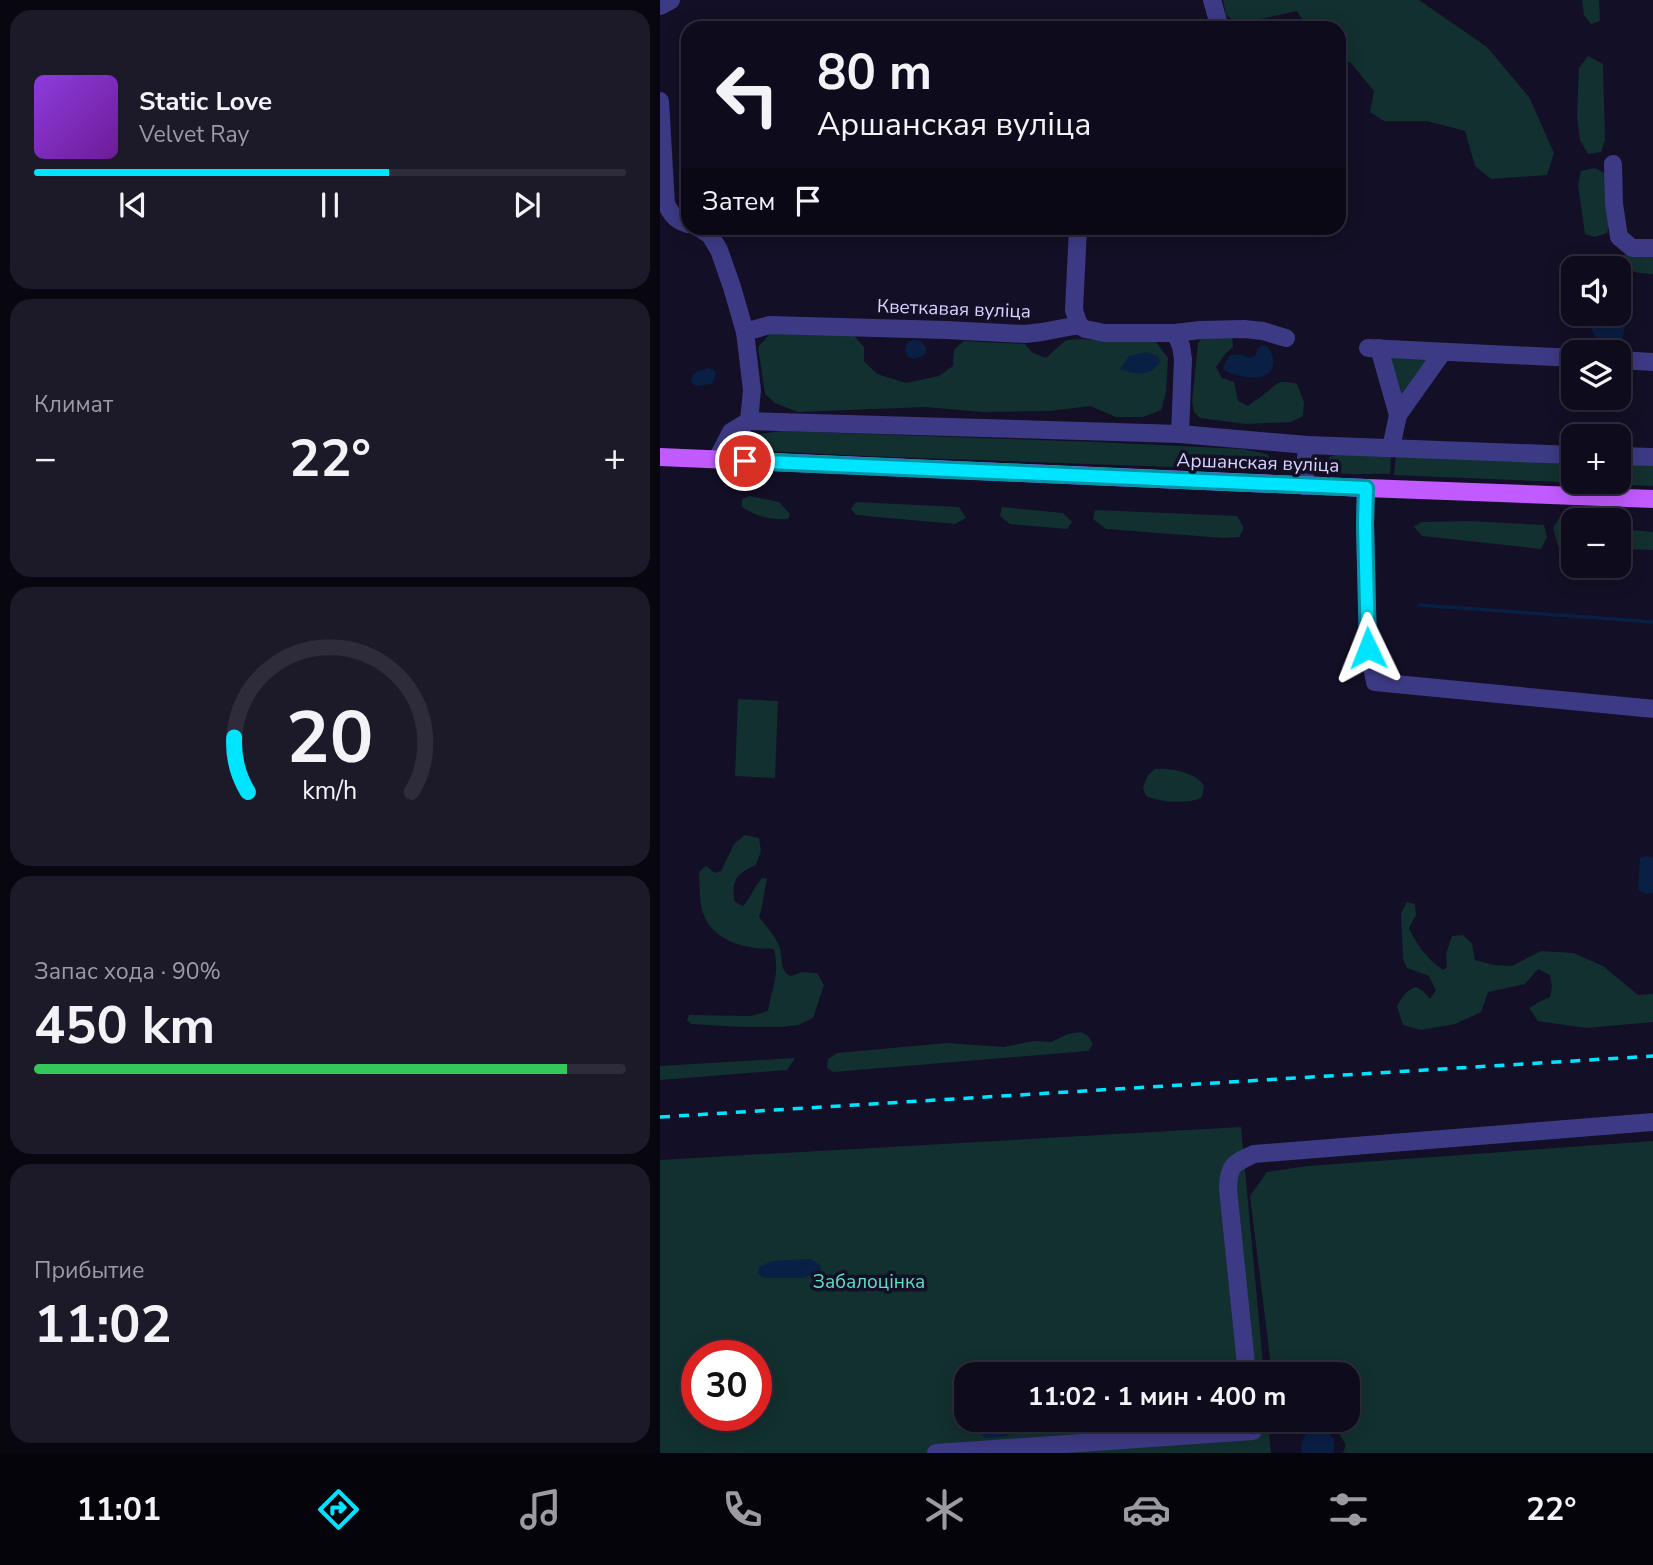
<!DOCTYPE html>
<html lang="ru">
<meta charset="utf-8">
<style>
body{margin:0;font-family:"Nunito Sans",sans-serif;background:#1c1929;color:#f1f3f6;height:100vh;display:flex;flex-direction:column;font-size:26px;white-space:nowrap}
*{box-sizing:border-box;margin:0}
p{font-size:23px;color:#9b9ba3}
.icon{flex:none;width:38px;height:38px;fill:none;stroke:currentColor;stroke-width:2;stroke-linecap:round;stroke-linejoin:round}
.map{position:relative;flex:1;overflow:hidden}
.side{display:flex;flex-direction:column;gap:10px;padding:10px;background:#08060f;width:660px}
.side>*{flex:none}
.top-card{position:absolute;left:21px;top:21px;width:665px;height:214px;border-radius:21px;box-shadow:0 4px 18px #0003,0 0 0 2px #2e2b3b;background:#0e0b1c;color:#f1f3f6;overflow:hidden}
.buttons{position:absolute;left:901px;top:256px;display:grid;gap:14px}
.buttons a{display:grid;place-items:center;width:70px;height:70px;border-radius:14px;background:#0e0b1c;box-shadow:0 4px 18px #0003,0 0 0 2px #2e2b3b;font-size:35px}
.speed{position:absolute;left:21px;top:1340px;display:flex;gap:14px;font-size:35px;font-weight:700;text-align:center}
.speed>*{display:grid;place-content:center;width:91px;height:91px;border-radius:50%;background:#0e0b1c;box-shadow:0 4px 18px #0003,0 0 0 2px #2e2b3b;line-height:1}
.speed .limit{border:10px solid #d22;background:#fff;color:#111}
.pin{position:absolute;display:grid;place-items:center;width:60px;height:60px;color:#fff;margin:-30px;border:4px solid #fff;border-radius:50%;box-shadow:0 2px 7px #0007}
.me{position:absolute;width:77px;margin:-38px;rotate:358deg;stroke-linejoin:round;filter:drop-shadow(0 0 5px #0008)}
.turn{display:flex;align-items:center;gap:24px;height:147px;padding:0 21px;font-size:32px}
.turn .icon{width:91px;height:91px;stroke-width:2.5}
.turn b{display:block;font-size:49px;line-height:60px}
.then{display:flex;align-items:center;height:66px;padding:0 21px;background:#0003;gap:14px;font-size:26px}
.big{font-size:52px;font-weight:700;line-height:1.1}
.side .widget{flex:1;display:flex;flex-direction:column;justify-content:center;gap:10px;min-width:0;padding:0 24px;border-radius:21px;background:#1c1929}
.side .dial{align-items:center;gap:0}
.dial svg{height:182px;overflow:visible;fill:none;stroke:#2e2b3b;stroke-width:7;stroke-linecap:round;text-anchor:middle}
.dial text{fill:#f1f3f6;stroke:none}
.song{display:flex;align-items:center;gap:21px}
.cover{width:84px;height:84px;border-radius:10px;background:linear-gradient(135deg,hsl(270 70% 55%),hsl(280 70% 35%))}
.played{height:7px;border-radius:4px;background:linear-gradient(90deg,#00e5ff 60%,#2e2b3b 60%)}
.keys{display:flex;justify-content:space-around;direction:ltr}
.heat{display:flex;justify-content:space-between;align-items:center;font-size:38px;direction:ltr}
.charge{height:10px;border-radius:5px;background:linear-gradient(90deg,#34c759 90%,#2e2b3b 0)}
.trip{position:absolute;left:294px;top:1362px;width:406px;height:70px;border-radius:21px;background:#0e0b1c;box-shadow:0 4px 18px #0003,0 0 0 2px #2e2b3b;font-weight:700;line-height:70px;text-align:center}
.tabs{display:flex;height:112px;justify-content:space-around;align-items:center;background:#06040b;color:#9b9ba3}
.tabs .icon{width:49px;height:49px}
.tabs .current{color:#00e5ff}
.tabs b{font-size:32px;color:#f1f3f6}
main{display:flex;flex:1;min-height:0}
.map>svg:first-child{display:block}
.green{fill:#12302f;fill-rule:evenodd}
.water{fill:#0a1f44}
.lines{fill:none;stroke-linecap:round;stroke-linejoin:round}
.stream{stroke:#0a1f44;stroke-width:3.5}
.minor{stroke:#3d3a85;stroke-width:18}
.major{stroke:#c25bff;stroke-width:18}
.rail{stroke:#00e5ff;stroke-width:3.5;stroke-dasharray:10 9;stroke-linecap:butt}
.route-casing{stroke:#0095a6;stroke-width:18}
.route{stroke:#00e5ff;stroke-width:12}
.labels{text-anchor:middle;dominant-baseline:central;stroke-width:7;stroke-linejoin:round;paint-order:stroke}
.street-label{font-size:19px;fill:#d9d4ff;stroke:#130f26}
.park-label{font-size:19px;fill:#5fe0c0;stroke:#130f26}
</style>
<main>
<section class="side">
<div class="widget">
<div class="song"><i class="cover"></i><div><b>Static Love</b><p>Velvet Ray</p></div></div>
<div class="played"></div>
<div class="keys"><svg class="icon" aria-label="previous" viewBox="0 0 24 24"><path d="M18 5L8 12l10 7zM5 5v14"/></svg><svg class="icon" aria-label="pause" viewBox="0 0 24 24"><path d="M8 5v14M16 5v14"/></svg><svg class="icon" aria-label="next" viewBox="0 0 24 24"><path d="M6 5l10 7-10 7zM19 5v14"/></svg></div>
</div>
<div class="widget"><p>Климат</p>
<div class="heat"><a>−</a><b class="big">22°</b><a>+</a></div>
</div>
<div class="widget dial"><svg viewBox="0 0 100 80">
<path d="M14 69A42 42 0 1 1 86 69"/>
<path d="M14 69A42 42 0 0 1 8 45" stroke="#00e5ff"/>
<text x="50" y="56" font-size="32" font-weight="700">20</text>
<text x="50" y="72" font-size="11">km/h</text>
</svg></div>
<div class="widget"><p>Запас хода · 90%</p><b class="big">450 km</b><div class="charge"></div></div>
<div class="widget"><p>Прибытие</p><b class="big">11:02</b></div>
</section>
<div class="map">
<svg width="994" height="1453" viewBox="0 0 994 1453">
<rect width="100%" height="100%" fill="#130f26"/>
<g class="green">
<polygon points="563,0 759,0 827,47 869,97 894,153 887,175 831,179 815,166 805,131 767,121 724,121 710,112 714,91 690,62 679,61 679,28 643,28 645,24 637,11 578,24 566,15"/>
<polygon points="922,0 939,0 940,21 931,24 924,15"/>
<polygon points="928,56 943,64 945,140 941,152 928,154 920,140 917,116 919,68"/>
<polygon points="935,168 946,174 950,223 947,233 935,237 925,234 918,185 921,171"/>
<polygon points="963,255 993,256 993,274 979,273 958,267 955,261"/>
<polygon points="191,332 204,347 204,361 217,374 246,383 279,376 293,366 294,350 304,341 365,344 373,353 386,358 406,340 421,339 445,341 496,342 508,358 506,393 501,410 483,417 456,417 430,406 390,411 323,412 265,407 138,412 115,403 105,394 98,347 110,334"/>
<path d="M572 336 573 347 566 353 556 367 562 378 574 382 578 401 588 406C592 402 598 399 602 396 618 384 615 379 637 384L644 402 643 416 631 422 586 424 540 418 534 412 532 401 538 344 542 337Z"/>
<polygon points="733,353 765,356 770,363 739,404 726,359"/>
<polygon points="122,431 437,442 583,449 607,454 611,460 610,466 605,469 597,470 204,456 85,450 78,445 77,440 85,436"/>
<path d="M688 453 731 456 730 474C715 473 686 476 673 472 664 469 663 460 672 456 676 454 683 454 688 453Z"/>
<polygon points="736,456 913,462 914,481 959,481 959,464 993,466 994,486 734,475"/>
<path d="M90 496 119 502 130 514 128 519C110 520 97 517 82 507V499Z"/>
<polygon points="196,502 299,507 306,518 295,524 196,515 191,509"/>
<polygon points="342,507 403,513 412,522 407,529 350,524 340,516"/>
<polygon points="435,510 577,516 584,528 579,537 563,538 446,529 433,519"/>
<polygon points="900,517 931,520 914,520 913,558 904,556 898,546 893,528"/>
<polygon points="810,521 884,525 887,537 881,549 762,536 754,527 761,522"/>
<polygon points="959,529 993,532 993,550 959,549"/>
<polygon points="78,699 118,701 115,778 75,776"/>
<path d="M495 769C511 768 535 772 544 786L542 797C530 805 499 802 486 796L483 787 488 775Z"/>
<path d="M85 835 99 838 101 851 96 865C77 873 70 882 75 902L83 906C92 896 93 888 102 878L107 879C104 891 103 906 99 917 106 926 115 935 119 946 124 957 118 971 131 976L142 972 157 973 164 985 153 1018 138 1025 121 1027H84L31 1024 27 1020 29 1015 91 1016 108 1011C112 988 120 973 114 949 86 949 51 942 42 910 39 899 40 884 39 872L46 866 55 873 61 871 74 844Z"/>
<path d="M747 902 755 904 756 915 749 928C757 945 767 959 783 970L787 967 786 954 792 936 803 935 812 944 815 960 833 965 852 966 881 951 913 953 943 966 978 995 993 994V1022L926 1028 878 1021 869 1008 879 1002 890 997 892 986 890 975 878 969 865 984 828 992 821 1012 795 1024 761 1030 743 1025 737 1006C742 997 746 990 756 987L763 991 770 999 776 990 769 976 747 968 743 959 741 913Z"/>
<polygon points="421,1032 428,1036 433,1044 428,1051 173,1072 167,1068 168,1059 177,1053 287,1043 344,1047 373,1041 391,1042 408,1034"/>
<polygon points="135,1058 127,1070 0,1080 0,1066"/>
<path d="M581 1127 604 1374H306V1419H608L611 1453H0V1160ZM37 1356H96V1416H37Z"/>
<polygon points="993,1141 993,1453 683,1453 686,1445 672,1422 667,1419 688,1419 688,1374 612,1374 590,1196 607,1172 648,1166"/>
</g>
<g class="water">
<path d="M959 273 963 275C969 290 968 323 962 339L940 342C931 334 930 325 930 313H959Z"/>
<polygon points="253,340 261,341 266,347 266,353 262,356 254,359 247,356 245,349 247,343"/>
<path d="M602 345 607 346C616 357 617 373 600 377 590 379 570 375 563 369L565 362 570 355 580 354 590 358 596 355 597 350Z"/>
<path d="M486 352 498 356 500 362C491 377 475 375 460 369L469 356Z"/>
<polygon points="47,368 54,370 56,374 52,384 36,386 32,383 31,378 36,372"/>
<polygon points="987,856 994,858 993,893 987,894 978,890 980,858"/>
<polygon points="151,1259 161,1266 160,1272 144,1278 104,1278 98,1274 99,1267 112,1261"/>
<polygon points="349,1419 351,1431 348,1436 326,1438 322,1435 321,1419"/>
<path d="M652 1429 668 1431 674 1439V1453H642C639 1442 644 1435 652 1429Z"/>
</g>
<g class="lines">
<polyline class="stream" points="759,605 994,622"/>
<g class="minor">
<polyline points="552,0 560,28"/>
<polyline points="0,6 11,0"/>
<path d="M0 101 6 204C12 215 16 221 28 224"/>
<polyline points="953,164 954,204 959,237 972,248 994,248"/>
<polyline points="39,228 50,235 59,250 72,287 85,332 92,390 89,421"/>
<polyline points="418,228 414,310 419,325"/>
<polyline points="85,332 110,325 286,330 365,334 382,332 419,325 425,329 445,333 515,333 540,330 584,329 603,331 626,338"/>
<polyline points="515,333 521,346 523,359 520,434"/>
<polyline points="708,348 914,358"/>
<polyline points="719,348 738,415 731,448"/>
<polyline points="959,360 994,362"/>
<polyline points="738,415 782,353"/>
<polyline points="959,456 994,457"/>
<polyline points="57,459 71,432 89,421 520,434 647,445 914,455"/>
<polyline points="644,486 647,445"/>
<polyline points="706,488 705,524 708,647 715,682 994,709"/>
<path d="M587 1374 568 1189C569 1165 572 1164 594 1154L994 1122"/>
<polyline points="276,1453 593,1431 592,1419"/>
</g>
<polyline class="major" points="0,457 706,488 994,499"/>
<polyline class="rail" points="0,1117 994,1056"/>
</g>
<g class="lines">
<g class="route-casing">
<polyline id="route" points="85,461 706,488 705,524 708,648"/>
</g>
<use href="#route" class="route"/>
</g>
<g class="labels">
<g class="street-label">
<text transform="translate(294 309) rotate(2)">Кветкавая вуліца</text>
<text transform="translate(598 463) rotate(2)">Аршанская вуліца</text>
</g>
<g class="park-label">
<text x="209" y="1282">Забалоцінка</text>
</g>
</g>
</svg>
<div class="buttons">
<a><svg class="icon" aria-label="sound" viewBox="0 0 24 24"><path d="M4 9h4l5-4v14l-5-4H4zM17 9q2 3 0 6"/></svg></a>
<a><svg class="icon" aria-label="layers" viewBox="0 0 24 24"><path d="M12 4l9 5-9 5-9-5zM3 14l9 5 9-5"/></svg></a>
<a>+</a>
<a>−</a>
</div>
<div class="speed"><div class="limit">30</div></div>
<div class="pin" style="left:85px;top:461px;background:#d93025"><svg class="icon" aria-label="arrive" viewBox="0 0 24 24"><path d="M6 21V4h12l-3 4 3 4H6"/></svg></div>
<svg class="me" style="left:708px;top:648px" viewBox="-20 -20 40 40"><path d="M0-17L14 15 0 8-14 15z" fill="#00e5ff" stroke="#fff" stroke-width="4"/></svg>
<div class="trip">11:02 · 1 мин · 400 m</div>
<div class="top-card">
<div class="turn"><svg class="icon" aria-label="left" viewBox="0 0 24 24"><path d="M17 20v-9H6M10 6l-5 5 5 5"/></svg><div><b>80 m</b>Аршанская вуліца</div></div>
<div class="then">Затем<svg class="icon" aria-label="arrive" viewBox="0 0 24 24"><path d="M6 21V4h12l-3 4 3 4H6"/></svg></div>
</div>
</div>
</main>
<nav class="tabs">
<b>11:01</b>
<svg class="icon current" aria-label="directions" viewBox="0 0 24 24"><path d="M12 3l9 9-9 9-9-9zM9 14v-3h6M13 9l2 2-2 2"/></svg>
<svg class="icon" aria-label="music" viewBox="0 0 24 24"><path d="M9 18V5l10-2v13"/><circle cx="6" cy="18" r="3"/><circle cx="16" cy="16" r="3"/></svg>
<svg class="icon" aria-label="phone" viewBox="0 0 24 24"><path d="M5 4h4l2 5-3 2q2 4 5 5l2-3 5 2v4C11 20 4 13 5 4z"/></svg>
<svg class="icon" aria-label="climate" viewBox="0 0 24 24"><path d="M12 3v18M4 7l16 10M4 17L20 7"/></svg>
<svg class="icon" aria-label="car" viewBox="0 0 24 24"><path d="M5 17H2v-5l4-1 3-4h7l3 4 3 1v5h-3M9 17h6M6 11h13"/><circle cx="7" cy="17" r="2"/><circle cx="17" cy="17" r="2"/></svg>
<svg class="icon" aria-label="filters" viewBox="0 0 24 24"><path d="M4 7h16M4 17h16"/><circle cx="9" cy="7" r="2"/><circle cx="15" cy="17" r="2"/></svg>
<b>22°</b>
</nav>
